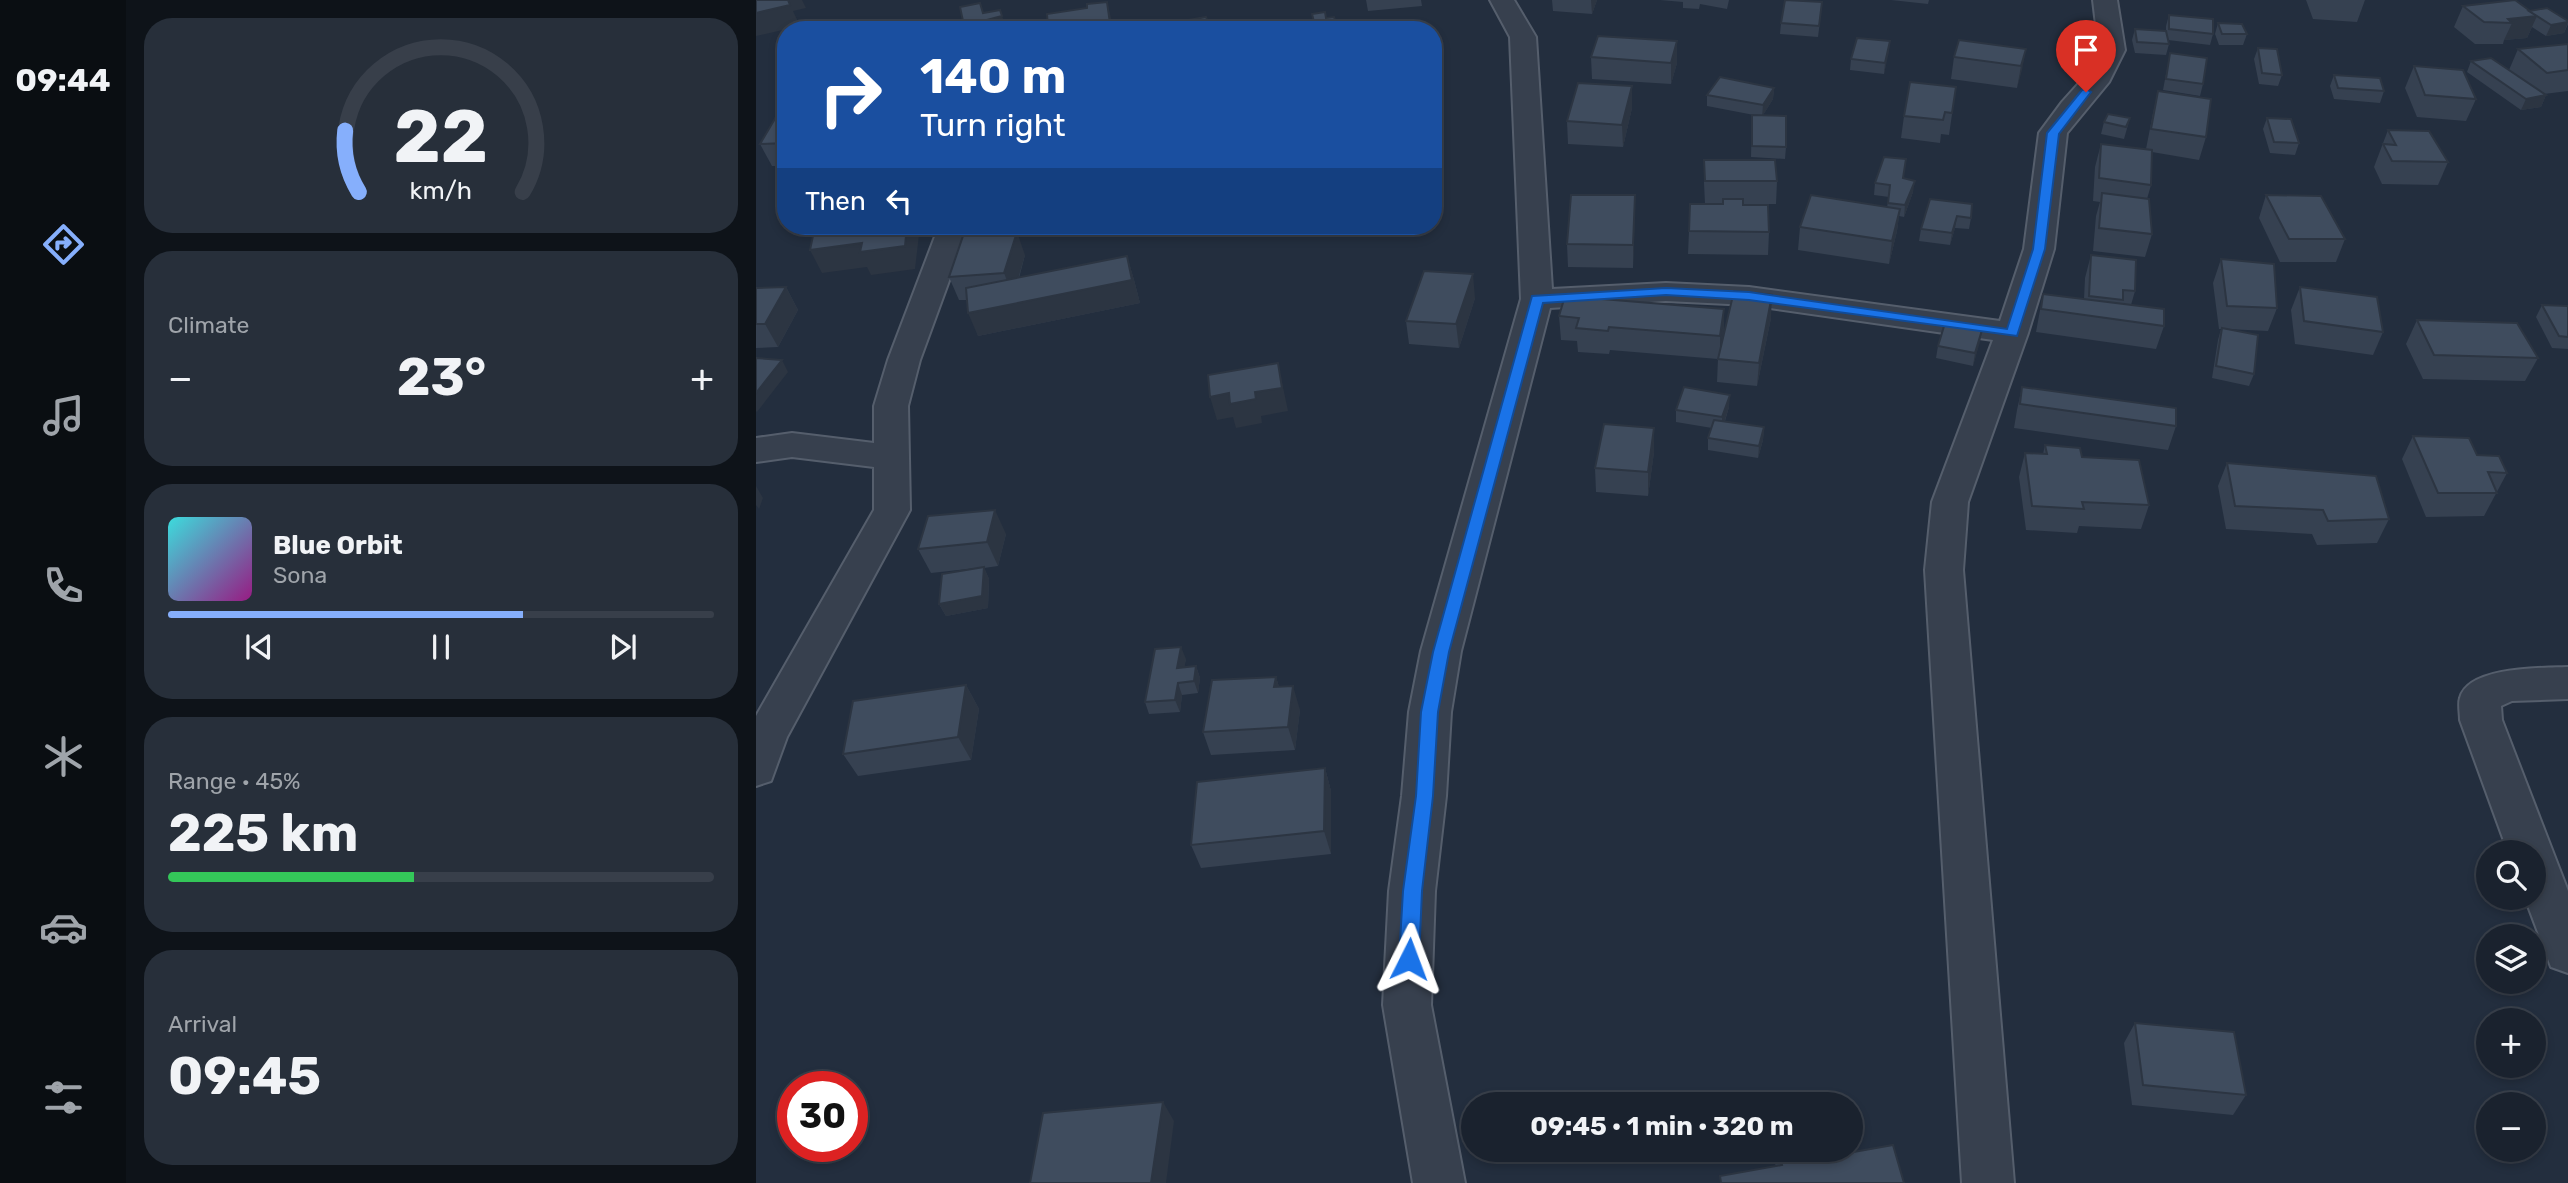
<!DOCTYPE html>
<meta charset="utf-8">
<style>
body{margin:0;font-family:Rubik,sans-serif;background:#272f3a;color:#f1f3f6;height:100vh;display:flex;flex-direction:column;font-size:26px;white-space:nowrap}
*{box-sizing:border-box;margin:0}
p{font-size:23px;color:#9fa4aa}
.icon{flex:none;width:38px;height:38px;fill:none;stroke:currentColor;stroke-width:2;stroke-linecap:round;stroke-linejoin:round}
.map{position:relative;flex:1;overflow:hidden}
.sheet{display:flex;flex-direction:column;gap:18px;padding:18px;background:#0e1319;width:630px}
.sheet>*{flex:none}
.banner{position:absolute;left:21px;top:21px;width:665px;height:214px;border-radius:28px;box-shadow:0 4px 10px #0003,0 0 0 2px #383f4a;background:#1a4fa0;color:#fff;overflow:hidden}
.tools{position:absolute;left:1720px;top:840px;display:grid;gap:14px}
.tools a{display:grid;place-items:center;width:70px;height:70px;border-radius:50%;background:#1a222e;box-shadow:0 4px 10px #0003,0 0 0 2px #383f4a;font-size:35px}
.speed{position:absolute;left:21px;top:1071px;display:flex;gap:14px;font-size:35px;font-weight:700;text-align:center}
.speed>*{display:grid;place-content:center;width:91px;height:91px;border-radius:50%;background:#1a222e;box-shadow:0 4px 10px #0003,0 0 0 2px #383f4a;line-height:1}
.speed .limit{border:10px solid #d22;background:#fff;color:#111}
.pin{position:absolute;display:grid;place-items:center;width:60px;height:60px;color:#fff;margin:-72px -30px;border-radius:50% 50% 50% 0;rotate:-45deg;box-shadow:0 0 7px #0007}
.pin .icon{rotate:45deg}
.me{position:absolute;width:77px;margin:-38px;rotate:3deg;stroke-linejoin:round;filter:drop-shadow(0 0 5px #0008)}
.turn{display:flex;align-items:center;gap:24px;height:147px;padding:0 28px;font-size:32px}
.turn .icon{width:91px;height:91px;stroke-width:2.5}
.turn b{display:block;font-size:49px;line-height:60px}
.then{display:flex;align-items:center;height:66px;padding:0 28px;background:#0003;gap:14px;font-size:26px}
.big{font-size:52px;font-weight:700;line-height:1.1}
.sheet .widget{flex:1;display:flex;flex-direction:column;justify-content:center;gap:10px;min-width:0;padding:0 24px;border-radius:28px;background:#272f3a}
.sheet .dial{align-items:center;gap:0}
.dial svg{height:182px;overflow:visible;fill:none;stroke:#383f4a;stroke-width:7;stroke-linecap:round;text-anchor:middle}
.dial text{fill:#f1f3f6;stroke:none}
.song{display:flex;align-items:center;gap:21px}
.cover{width:84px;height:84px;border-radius:10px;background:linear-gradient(135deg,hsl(180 70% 55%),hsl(310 70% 35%))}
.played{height:7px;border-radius:4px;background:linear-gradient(90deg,#86affc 65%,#383f4a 65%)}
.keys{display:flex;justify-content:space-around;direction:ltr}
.heat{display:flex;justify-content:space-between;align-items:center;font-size:38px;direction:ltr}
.charge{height:10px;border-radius:5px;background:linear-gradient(90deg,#34c759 45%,#383f4a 0)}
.trip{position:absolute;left:705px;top:1092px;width:402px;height:70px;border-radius:35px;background:#1a222e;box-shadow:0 4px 10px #0003,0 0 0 2px #383f4a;font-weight:700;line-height:70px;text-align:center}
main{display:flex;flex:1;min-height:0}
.tab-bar{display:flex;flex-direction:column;width:126px;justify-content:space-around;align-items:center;background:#0a0e12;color:#9fa4aa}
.tab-bar .icon{width:49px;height:49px}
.tab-bar .current{color:#86affc}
.tab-bar b{font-size:32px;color:#f1f3f6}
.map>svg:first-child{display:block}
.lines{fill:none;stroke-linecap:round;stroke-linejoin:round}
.minor-casing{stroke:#555e6c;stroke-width:4}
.minor{fill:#37404e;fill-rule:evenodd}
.wall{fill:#364151}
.shaded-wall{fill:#2c3542}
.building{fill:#3f4c5e;stroke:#2c3542;stroke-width:2}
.route{fill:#1a73e8;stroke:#114b97;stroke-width:2}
</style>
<main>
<nav class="tab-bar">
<b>09:44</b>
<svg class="icon current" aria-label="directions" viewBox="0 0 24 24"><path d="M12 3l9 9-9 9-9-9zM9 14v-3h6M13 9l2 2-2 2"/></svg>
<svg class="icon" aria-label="music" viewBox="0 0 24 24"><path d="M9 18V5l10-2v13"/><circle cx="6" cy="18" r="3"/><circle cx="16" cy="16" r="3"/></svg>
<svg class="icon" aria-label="phone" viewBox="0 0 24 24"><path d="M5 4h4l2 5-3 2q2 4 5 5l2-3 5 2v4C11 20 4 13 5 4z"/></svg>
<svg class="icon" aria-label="climate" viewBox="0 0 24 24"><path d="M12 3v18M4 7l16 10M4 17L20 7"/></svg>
<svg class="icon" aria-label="car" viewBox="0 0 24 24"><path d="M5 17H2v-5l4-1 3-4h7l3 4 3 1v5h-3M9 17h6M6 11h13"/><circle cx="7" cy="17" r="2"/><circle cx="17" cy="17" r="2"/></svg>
<svg class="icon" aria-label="filters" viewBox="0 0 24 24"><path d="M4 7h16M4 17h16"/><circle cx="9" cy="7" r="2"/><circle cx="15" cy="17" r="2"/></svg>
</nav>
<section class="sheet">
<div class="widget dial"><svg viewBox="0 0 100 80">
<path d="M14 69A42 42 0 1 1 86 69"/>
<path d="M14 69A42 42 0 0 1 8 42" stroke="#86affc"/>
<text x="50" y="56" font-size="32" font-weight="700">22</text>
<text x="50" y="72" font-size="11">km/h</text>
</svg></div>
<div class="widget"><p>Climate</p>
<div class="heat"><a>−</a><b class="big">23°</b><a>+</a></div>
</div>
<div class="widget">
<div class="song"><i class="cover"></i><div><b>Blue Orbit</b><p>Sona</p></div></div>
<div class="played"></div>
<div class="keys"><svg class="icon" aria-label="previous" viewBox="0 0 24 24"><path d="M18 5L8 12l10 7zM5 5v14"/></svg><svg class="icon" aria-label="pause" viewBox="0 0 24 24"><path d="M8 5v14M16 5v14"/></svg><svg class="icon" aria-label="next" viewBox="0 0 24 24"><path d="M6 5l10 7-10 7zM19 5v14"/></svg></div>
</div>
<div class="widget"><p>Range · 45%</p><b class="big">225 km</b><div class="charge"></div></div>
<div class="widget"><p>Arrival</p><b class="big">09:45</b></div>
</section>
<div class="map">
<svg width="1812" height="1183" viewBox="0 0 1812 1183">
<rect width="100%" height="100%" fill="#232e3e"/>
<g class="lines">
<g class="minor-casing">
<g id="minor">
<polygon points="734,0 758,0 780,37 796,289 910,283 993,287 1244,321 1268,249 1283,133 1306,102 1332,73 1343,50 1337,0 1361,0 1369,50 1353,82 1311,133 1298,249 1272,333 1212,502 1207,570 1258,1183 1206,1183 1169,570 1176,502 1237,340 993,305 910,301 794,308 705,651 695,712 690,796 679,891 675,1005 709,1183 657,1183 627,1005 633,891 646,796 653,712 665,651 765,299 754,37"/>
<polygon points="183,226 213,226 164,360 152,406 154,510 31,737 15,781 0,786 0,716 118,510 118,467 36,457 0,462 0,438 36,433 118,443 118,406 132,360"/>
<path d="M1812 667V699L1756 701 1745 706 1746 720 1812 891V973L1795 967 1769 898H1778V852H1752L1704 720C1704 713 1702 704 1704 698 1712 666 1787 668 1812 667Z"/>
</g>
</g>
<use href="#minor" class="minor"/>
</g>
<g class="wall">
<polygon points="610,0 665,0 666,6 612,11"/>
<polygon points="796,0 841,0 836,14 797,11"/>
<polygon points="904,0 973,0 971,9 944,4 943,9 927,8 927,2"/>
<polygon points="1135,0 1173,0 1172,4"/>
<polygon points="1550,0 1609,0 1601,22 1557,19"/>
<polygon points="1707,6 1774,11 1812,21 1812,24 1808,33 1790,36 1776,27 1771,38 1748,40 1747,44 1719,44 1698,27"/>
<polygon points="1065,13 1062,37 1024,34 1025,23"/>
<polygon points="1413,15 1457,34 1454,45 1412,40 1413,44 1410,55 1379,53 1376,40 1379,29 1410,33 1410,26"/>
<polygon points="1462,23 1491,34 1487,45 1463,45 1459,34"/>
<polygon points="921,41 921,63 915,84 836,79 835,57"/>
<polygon points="1134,41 1128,74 1094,70 1095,59"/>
<polygon points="1812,44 1812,91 1788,94 1790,95 1785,107 1765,110 1711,72 1715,61 1753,70 1762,49"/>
<polygon points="1502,48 1526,75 1522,86 1503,84 1498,59"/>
<polygon points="1270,49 1261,88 1195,79 1198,57"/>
<polygon points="1414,53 1447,84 1444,96 1407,90"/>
<polygon points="1658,66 1720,99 1710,121 1661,117 1649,88"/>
<polygon points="1578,75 1628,91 1624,103 1578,99 1574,86"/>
<polygon points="1200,87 1193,135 1185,134 1184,143 1145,138 1148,116"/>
<polygon points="1018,88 1017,99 1007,115 1030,147 1029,159 995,157 996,115 998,115 951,106 951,95"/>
<polygon points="1402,91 1450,137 1443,160 1396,152 1395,185 1391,199 1396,234 1389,257 1337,251 1340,216 1344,202 1337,201 1339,167 1345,144 1390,149 1397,113"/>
<polygon points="876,108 867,147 812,144 811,121"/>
<polygon points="30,117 30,166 16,166 4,144"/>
<polygon points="1374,118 1368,139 1345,134 1348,122"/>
<polygon points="1511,118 1543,143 1539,155 1514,153 1507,129"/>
<polygon points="1632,130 1692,162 1682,185 1626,184 1618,167"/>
<polygon points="948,160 1021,181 1020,204 987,204 1013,232 1012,255 932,254 933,231 967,204 949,204 948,183"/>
<polygon points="1147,178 1157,192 1148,217 1143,216 1141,231 1133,264 1042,250 1044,227 1131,207 1133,197 1118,195 1119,183"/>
<polygon points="879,195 877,268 812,267 811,244"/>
<polygon points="1510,195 1589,239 1580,262 1524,262 1503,218"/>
<polygon points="1216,204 1215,218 1213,229 1199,228 1194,245 1163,241 1165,229"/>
<polygon points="269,255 263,278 371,256 378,280 384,303 222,336 211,300 203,300 193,277"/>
<polygon points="1335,255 1379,291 1375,305 1408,326 1400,349 1280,332 1287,294 1328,299 1329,278"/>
<polygon points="1465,259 1521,308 1512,331 1471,329 1498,374 1493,386 1456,378 1462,340 1465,329 1463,329 1457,283"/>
<polygon points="30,287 42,310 22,347 0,348 0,288"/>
<polygon points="1544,287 1627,332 1617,355 1539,344 1535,310"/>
<polygon points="719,298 703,348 653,344 650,321"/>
<polygon points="1786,305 1812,306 1812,349 1796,348 1780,317"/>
<polygon points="968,309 968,332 1015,318 1001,386 961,382 962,359 854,350 853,354 822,352 821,341 805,340 803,316"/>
<polygon points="1661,320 1782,358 1769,381 1667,379 1650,344"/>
<polygon points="1226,330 1217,366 1180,358 1182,346"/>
<polygon points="1266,387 1420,426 1412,450 1258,428 1261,410"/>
<polygon points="973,407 969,421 1008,427 1007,440 1002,458 952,450 952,438 956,428 920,422 920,410"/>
<polygon points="1657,436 1721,455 1751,473 1728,516 1670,517 1646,459"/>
<polygon points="1289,445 1326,457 1393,505 1385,529 1323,526 1321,533 1270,530 1263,477 1269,453 1287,454"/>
<polygon points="898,452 892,496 840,492 839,468"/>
<polygon points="1471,463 1633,519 1621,543 1561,545 1556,534 1470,529 1462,486"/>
<polygon points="250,534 242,566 228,568 233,579 232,608 190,616 183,604 221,568 175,573 162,549"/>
<polygon points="430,659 428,667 440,666 444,678 442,693 426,695 424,712 393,714 389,702"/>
<polygon points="520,677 523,687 544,710 539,750 455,755 447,732"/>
<polygon points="210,685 223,709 215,760 102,776 87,754"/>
<polygon points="569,768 575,791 575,854 445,868 435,845"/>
<polygon points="1379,1023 1490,1095 1477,1115 1376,1105 1368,1043"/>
<polygon points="1021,1150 1078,1150 1080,1155 1148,1183 964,1183 964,1176 1019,1167"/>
</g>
<g class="shaded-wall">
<polygon points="32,0 46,0 50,8 37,11 44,26 0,36 0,13"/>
<polygon points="835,0 841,0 836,14"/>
<polygon points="351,2 358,30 341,30 341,25"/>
<polygon points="246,16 250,27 240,30 210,30 208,26"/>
<polygon points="1781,16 1771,38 1748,40 1756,23 1752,19"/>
<polygon points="1812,22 1808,33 1790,36 1795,25"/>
<polygon points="921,41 921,63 915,84 915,63"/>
<polygon points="1134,41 1133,52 1128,74 1129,63"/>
<polygon points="1270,49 1266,70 1261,88 1265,66"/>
<polygon points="876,86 876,108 867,147 866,125"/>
<polygon points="1018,88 1017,99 1006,117 1007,105"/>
<polygon points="1790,95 1785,107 1765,110 1770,99"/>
<polygon points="1159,181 1157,192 1148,217 1149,205"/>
<polygon points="879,195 879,218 877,268 877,245"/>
<polygon points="1144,209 1141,231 1133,264 1136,241"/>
<polygon points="1201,216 1199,228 1194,245 1196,233"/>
<polygon points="151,226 159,226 163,235 159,269 115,275 111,267 66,273 54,250"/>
<polygon points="261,232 269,255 257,296 248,273"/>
<polygon points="371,256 378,280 384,303 222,336 212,313"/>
<polygon points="717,274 719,298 703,348 700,324"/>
<polygon points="30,287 42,310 22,347 9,324"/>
<polygon points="1016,295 1015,318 1001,386 1003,363"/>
<polygon points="968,309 968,332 964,359 964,336"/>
<polygon points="1226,330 1224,342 1217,366 1219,353"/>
<polygon points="26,360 32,372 1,412 0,411 0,393"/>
<polygon points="522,363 532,411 505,416 506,423 480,428 477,417 461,420 454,397 473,393 499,392"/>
<polygon points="974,395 973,407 966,429 966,417"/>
<polygon points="1008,427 1007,440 1002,458 1003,446"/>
<polygon points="898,428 898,452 892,496 892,472"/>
<polygon points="0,486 7,498 3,509 0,505"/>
<polygon points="239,510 250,534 242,566 231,542"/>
<polygon points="228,567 233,579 232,608 190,616 183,604"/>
<polygon points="425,647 430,659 426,680 421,668"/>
<polygon points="440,666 444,678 442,693 438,681"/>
<polygon points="520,677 527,700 518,687"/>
<polygon points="422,683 426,695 424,712 419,700"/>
<polygon points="210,685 223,709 215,760 202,737"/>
<polygon points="537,686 544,710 539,750 532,727"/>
<polygon points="569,768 575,791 575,854 568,831"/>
<polygon points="407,1102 418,1121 410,1183 395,1183"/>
</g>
<g class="building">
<polygon points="0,0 32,0 34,5 0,13"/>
<polygon points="1029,0 1066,2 1063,26 1025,23"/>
<polygon points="1759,0 1781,16 1752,19 1756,23 1728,22 1707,6"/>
<polygon points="351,2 354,23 341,25 341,30 292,30 291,14 331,8 331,4"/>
<polygon points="224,3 227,13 244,10 246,16 208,26 204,7"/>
<polygon points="1791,8 1812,21 1812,22 1795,25 1773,11"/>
<polygon points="569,12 570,18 578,17 582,30 560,30 556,14"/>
<polygon points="1413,15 1457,19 1457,34 1413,29"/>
<polygon points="450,17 455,30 412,30 410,24"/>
<polygon points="497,23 500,30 468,30 467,27"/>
<polygon points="1462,23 1486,24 1491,34 1466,34"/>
<polygon points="1379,29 1410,31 1413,44 1381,42"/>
<polygon points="842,36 921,41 915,63 835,57"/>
<polygon points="1101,38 1134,41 1129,63 1095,59"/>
<polygon points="1203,40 1270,49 1265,66 1198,57"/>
<polygon points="1812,44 1812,70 1791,73 1762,49"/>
<polygon points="1502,48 1521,49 1526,75 1506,73"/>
<polygon points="1414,53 1451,58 1447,84 1410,79"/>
<polygon points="1735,58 1790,95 1770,99 1715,61"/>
<polygon points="1658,66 1707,70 1720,99 1669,95"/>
<polygon points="1578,75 1624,78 1628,91 1582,88"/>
<polygon points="964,77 1018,88 1007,105 951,95"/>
<polygon points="1154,82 1200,87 1196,113 1189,112 1187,120 1148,116"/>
<polygon points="822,83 876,86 866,125 811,121"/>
<polygon points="1402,91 1455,99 1450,137 1395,129"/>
<polygon points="1352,114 1374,118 1370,127 1348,122"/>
<polygon points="996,115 1030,116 1030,147 996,146"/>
<polygon points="20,117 30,117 30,143 4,144"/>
<polygon points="1511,118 1535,119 1543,143 1518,142"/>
<polygon points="1632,130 1673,131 1692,162 1636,161 1627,144 1640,145"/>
<polygon points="1345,144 1396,150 1395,185 1343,178"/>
<polygon points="1128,157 1150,159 1147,178 1159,181 1149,205 1132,203 1134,185 1119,183"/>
<polygon points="948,160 1019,160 1021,181 949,181"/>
<polygon points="1346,193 1393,199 1396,234 1343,228"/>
<polygon points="815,195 879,195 877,245 811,244"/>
<polygon points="1055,195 1144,209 1136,241 1044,227"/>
<polygon points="1510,195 1565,196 1589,239 1533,239"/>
<polygon points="967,199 987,199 987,205 1012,205 1013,232 933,231 934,204 967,204"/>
<polygon points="1174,199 1216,204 1215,218 1201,216 1196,233 1165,229"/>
<polygon points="59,226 151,226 149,246 104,252 106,243 54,250"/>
<polygon points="261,232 248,273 193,277 207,236"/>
<polygon points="1335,255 1380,260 1379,291 1367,290 1367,300 1333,296"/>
<polygon points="371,256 376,280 212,313 210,288"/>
<polygon points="1465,259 1518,264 1521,308 1471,306"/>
<polygon points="668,271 717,274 700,324 650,321"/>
<polygon points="30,287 9,324 0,324 0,288"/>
<polygon points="1544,287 1621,297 1627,332 1548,321"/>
<polygon points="978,291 1016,295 1003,363 962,359"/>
<polygon points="1287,294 1408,309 1408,326 1285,309"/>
<polygon points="809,296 968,309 964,336 853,327 852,331 820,328 823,318 803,316"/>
<polygon points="1786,305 1812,306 1812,337 1803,336"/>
<polygon points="1661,320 1761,323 1782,358 1678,355"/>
<polygon points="1189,323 1226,330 1219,353 1182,346"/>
<polygon points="1466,328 1502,335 1498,374 1460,366"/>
<polygon points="0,358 26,360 0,393"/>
<polygon points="522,363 526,388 499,392 500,399 474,404 473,393 454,397 452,375"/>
<polygon points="928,387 974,395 966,417 920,410"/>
<polygon points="1266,387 1420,408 1420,426 1264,404"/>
<polygon points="958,420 1008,427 1003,446 952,438"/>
<polygon points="848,424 898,428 892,472 839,468"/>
<polygon points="1657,436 1713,438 1721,455 1743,456 1751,473 1732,472 1741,493 1682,493"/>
<polygon points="1289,445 1324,448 1326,457 1383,460 1393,505 1326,502 1328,509 1276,506 1269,453 1291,454"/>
<polygon points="1471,463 1620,476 1633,519 1572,521 1567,510 1479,506"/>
<polygon points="239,510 231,542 162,549 172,516"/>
<polygon points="228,567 226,596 183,604 186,574"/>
<polygon points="425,647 421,668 440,666 438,681 422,683 419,700 389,702 399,649"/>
<polygon points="520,677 518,687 537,686 532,727 447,732 456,680"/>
<polygon points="210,685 202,737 87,754 97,701"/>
<polygon points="569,768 568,831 435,845 441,782"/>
<polygon points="1379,1023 1478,1032 1490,1095 1387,1085"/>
<polygon points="407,1102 395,1183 274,1183 287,1113"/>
<polygon points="1137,1145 1148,1183 965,1183 964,1176 1026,1165 1022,1150 1078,1150 1080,1155"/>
</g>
<polygon class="route" points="1330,89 1335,92 1303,134 1289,249 1261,336 993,300 910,295 787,303 693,652 682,712 677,796 666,891 663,959 660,965 653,968 646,965 643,959 647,891 660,796 665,712 677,652 776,296 910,288 993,292 1251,329 1277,249 1291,133 1326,90"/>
</svg>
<div class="tools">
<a><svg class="icon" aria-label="search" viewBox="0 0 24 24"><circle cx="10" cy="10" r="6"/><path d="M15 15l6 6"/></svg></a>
<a><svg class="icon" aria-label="layers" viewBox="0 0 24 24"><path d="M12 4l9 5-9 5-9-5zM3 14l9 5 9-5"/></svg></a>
<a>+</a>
<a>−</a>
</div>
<div class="speed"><div class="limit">30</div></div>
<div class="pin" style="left:1330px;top:92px;background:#d93025"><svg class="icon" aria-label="arrive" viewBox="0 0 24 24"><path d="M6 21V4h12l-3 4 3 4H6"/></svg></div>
<svg class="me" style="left:653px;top:959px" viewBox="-20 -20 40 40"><path d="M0-17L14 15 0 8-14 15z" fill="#1a73e8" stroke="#fff" stroke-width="4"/></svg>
<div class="trip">09:45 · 1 min · 320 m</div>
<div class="banner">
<div class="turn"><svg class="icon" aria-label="right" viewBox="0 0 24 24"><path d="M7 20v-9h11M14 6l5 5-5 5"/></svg><div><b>140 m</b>Turn right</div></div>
<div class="then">Then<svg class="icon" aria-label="left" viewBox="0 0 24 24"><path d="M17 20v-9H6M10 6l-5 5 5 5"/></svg></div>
</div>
</div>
</main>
